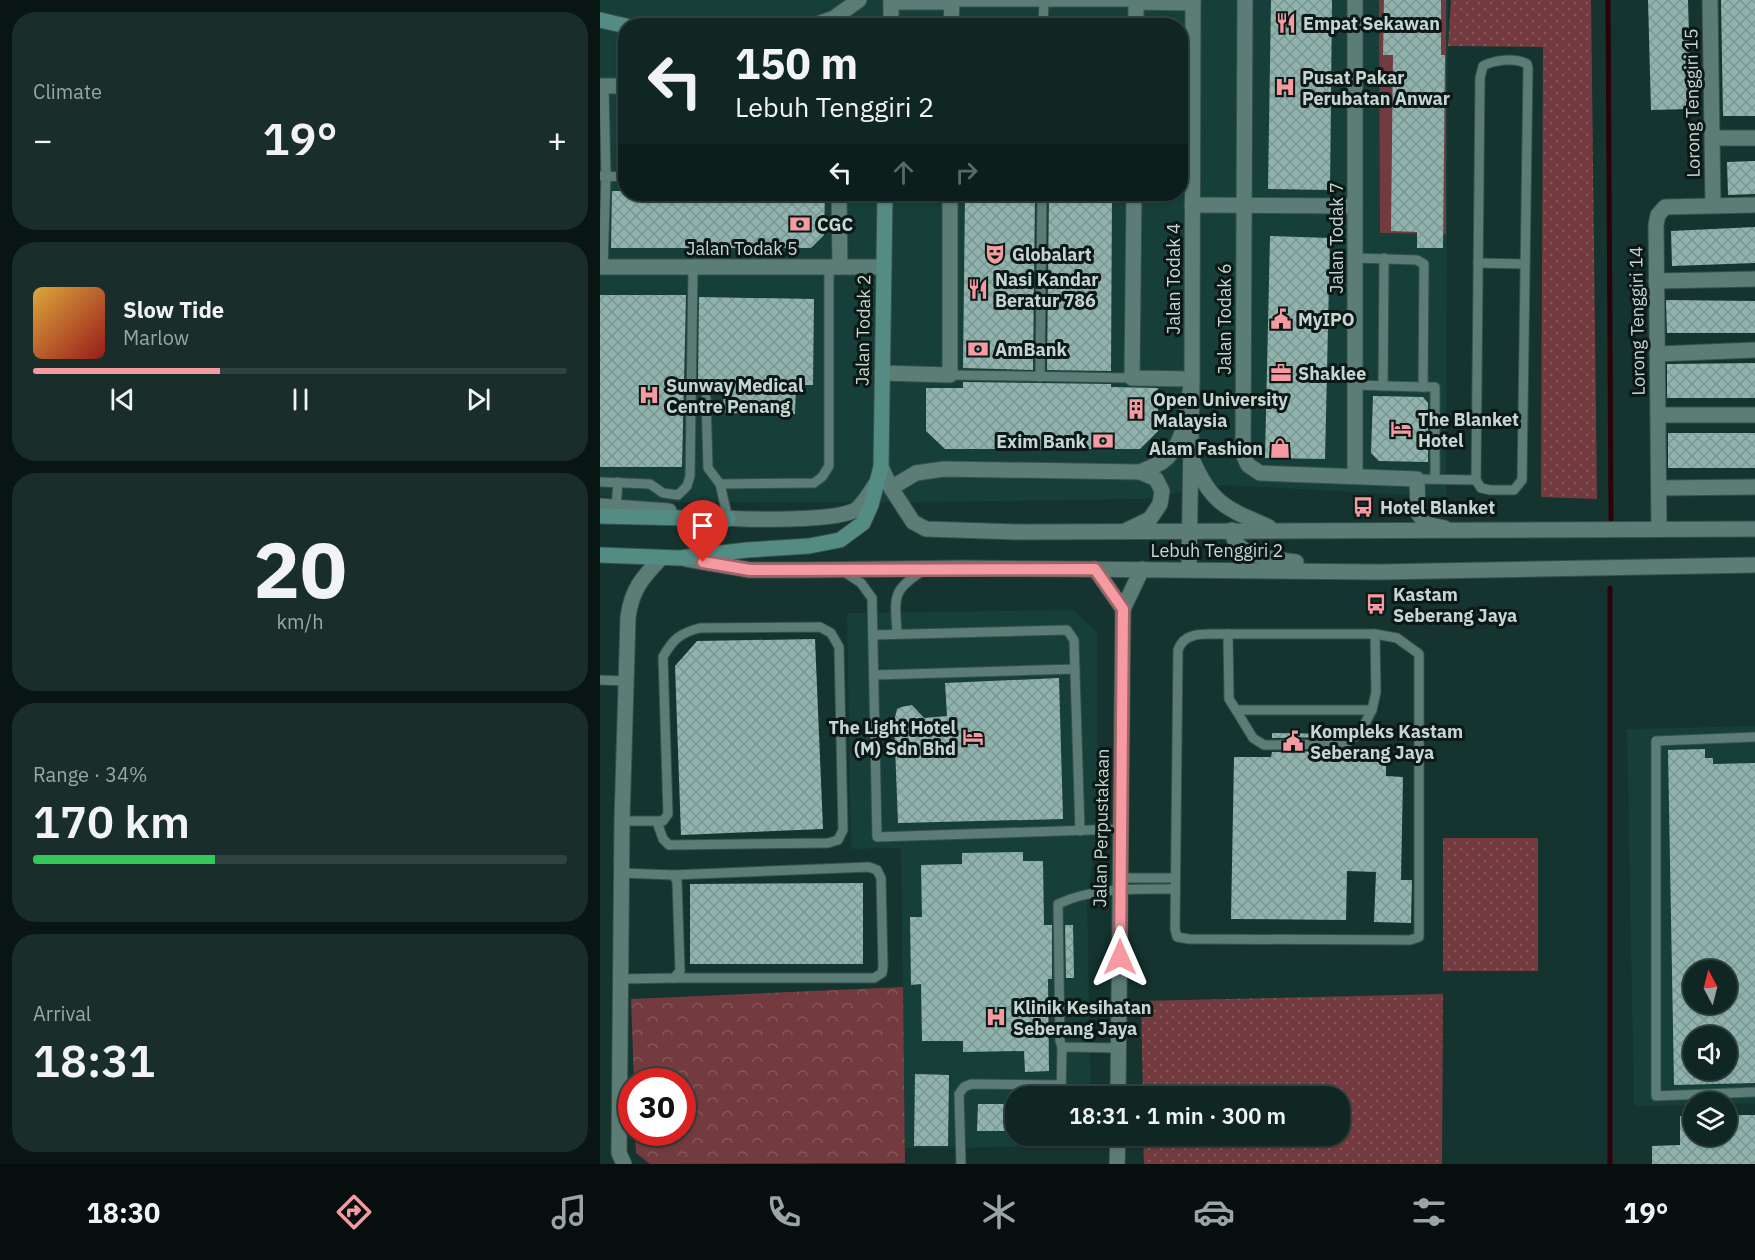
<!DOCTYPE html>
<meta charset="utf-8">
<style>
body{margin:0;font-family:"IBM Plex Sans",sans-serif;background:#192e2b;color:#f1f3f6;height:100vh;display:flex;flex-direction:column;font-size:22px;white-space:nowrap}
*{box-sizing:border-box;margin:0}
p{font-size:20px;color:#9ca5a6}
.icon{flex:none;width:33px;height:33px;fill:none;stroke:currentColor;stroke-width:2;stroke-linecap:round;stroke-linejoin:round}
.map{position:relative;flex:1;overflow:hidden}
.side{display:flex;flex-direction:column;gap:12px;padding:12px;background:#091513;width:600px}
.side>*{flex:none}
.guide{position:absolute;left:18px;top:18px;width:570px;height:183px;border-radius:24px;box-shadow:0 2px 4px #0004,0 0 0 2px #304341;background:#102623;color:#f1f3f6;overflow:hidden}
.needle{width:39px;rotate:353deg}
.buttons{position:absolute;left:1083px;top:960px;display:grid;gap:12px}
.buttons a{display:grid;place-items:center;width:54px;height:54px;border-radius:50%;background:#102623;box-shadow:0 2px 4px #0004,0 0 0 2px #304341;font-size:30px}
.speed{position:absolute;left:18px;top:1068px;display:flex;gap:12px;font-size:30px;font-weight:700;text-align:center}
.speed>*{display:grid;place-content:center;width:78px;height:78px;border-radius:50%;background:#102623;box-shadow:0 2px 4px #0004,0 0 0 2px #304341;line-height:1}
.speed .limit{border:9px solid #d22;background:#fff;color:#111}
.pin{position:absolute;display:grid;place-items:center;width:51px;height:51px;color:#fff;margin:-62px -26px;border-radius:50% 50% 50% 0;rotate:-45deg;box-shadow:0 0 6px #0007}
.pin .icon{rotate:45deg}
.me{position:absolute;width:66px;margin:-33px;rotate:0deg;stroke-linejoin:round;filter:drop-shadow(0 0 4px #0008)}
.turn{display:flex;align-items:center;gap:21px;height:126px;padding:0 18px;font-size:27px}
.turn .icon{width:78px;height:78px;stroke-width:2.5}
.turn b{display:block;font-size:42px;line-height:51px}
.lanes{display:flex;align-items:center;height:57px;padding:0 18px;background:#0003;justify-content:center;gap:30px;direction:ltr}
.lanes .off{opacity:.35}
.big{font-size:45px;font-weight:600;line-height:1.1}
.side .card{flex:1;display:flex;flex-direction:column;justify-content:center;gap:9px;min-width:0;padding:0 21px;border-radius:24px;background:#192e2b}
.side .dial{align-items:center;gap:0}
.dial b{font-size:78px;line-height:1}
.song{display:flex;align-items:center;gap:18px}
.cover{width:72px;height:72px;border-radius:9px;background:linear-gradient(135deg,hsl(40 70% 55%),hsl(0 70% 35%))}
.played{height:6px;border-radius:3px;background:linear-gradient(90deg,#f49aa0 35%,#304341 35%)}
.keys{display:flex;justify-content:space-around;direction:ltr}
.heat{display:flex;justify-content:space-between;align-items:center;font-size:33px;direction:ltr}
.charge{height:9px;border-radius:4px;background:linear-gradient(90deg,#34c759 34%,#304341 0)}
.trip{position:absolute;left:405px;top:1086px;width:345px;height:60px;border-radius:24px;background:#102623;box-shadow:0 2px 4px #0004,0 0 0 2px #304341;font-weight:600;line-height:60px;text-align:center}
.menu{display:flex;height:96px;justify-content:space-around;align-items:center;background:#060f0e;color:#9ca5a6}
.menu .icon{width:42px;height:42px}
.menu .on{color:#f49aa0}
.menu b{font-size:27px;color:#f1f3f6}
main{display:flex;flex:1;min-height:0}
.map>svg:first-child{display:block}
.built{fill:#163f3a;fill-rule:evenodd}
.grass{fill:url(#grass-dots)}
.forest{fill:url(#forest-crowns)}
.pitch{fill:#733b3f}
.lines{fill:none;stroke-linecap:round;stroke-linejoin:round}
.stream{stroke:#290308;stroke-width:5}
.building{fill:url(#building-cross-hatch);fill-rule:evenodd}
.service-casing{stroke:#37504c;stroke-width:11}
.minor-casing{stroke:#37504c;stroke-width:17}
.tertiary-casing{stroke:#37504c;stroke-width:17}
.secondary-casing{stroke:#37504c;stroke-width:17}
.service{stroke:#5c7c76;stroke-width:9}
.minor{stroke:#5c7c76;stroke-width:15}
.tertiary{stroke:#5c7c76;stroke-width:15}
.secondary{stroke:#548c84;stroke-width:15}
.route-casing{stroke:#9f6468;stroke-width:15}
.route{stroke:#f49aa0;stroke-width:10}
.labels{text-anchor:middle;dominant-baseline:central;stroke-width:6;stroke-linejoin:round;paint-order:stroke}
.poi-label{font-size:18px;font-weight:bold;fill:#c6d7d3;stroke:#0c1816;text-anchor:start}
.street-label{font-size:18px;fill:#c6d7d3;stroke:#0c1816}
</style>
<main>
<section class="side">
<div class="card"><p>Climate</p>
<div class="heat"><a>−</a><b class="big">19°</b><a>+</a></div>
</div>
<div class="card">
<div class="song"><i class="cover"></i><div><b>Slow Tide</b><p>Marlow</p></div></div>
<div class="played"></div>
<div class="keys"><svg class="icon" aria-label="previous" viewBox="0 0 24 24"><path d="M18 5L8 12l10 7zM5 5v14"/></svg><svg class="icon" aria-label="pause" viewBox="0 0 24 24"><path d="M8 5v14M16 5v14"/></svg><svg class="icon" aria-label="next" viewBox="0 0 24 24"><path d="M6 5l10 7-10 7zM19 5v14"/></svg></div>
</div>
<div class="card dial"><b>20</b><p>km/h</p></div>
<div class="card"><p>Range · 34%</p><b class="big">170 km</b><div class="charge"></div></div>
<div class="card"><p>Arrival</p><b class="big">18:31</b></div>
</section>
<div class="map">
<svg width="1155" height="1164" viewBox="0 0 1155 1164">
<defs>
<pattern id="grass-dots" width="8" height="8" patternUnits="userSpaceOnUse" patternTransform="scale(1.5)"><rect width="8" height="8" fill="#733b3f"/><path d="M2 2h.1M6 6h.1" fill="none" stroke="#85575a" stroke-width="1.8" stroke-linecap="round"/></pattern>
<pattern id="forest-crowns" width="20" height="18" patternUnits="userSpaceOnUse" patternTransform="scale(1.5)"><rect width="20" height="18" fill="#733b3f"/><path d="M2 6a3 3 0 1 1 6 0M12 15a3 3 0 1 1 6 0" fill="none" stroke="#85575a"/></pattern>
<pattern id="building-cross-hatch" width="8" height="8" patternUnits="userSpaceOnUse" patternTransform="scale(1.5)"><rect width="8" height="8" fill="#91b3ad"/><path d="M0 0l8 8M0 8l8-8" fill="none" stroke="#7c9692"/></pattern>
</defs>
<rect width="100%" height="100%" fill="#15332f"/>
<g class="built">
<path d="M0 0H848L846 497 622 485 544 499 317 502H44L0 496ZM26 26H580V194H26Z"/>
<polygon points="473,610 497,632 497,842 487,894 491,1096 416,1096 416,1136 479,1136 469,1147 305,1148 301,848 251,849 247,613"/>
<path d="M1155 726V1104L1094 1102 1093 1105 1034 1106 1027 729ZM1094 970H1126V1004H1094ZM1094 1036H1126V1070H1094Z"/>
</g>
<g class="grass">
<polygon points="851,0 991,0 997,499 941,497 943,47 848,46"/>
<rect x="843" y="838" width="95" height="133"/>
<polygon points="843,994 842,1164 544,1164 543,1136 740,1136 740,1096 543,1096 541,1001"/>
</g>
<polygon class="forest" points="303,987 305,1163 50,1164 36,1153 35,1133 82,1132 82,1082 34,1081 31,999"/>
<polygon class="pitch" points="779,0 846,0 846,234 780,233"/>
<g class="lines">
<g class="stream">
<polyline points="1008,0 1011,519"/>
<polyline points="1010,588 1010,1164"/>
</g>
</g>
<g class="building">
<polygon points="671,0 732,0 730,190 668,189"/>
<polygon points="784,0 841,0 841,55 845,55 843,248 817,248 817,232 791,231 793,55 783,55"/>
<polygon points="1048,0 1088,0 1091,109 1051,110"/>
<polygon points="1121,0 1155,0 1155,116 1123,116"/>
<polygon points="1155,161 1155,194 1128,195 1127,162"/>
<polygon points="12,191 26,191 26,194 225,194 224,235 211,248 11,248"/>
<polygon points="365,194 435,194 433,370 363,368"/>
<polygon points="449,194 512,194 511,371 447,370"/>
<polygon points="1155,227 1155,263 1072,266 1071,231"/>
<polygon points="670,236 730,238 725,459 665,458"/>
<polygon points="0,295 86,295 82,467 0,467"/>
<polygon points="99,297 214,299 213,385 196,385 195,414 123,413 124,384 98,384"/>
<polygon points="1066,300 1155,301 1155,333 1067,333"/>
<polygon points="1155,363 1155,398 1067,398 1067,364"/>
<polygon points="363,382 511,384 511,387 558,388 558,431 540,449 345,449 326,431 326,388 363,388"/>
<polygon points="773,396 823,397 828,403 828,462 779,461 771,453"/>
<rect x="1068" y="433" width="87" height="35"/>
<polygon points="215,639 223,829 81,835 75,666 97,641"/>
<polygon points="459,678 463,819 298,823 294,721 297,709 301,707 312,705 324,718 347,716 345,683"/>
<polygon points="672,733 741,734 741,737 672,738"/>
<path d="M1105 749V758H1113V764L1155 763V1083L1074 1085 1068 750ZM1094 970H1126V1004H1094ZM1094 1036H1126V1070H1094Z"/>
<polygon points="740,751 740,758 786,759 786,776 803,777 801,880 812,880 811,923 774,922 776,872 747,871 746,920 631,919 634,757 671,757 672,752"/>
<polygon points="423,852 423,861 443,861 444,925 452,925 452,979 448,979 449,1071 425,1072 424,1051 363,1052 363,1041 322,1041 321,984 311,985 310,917 322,917 321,865 362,864 362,853"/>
<polygon points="263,883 263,964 90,964 90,884"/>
<polygon points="465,925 473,925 474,978 466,978"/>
<polygon points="315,1074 349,1075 348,1146 314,1146"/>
<polygon points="378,1104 416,1104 416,1131 377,1131"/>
<polygon points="1126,1115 1155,1115 1155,1164 1052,1164 1052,1146 1080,1145 1080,1116 1094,1116 1094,1136 1126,1136"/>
</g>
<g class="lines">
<g class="service-casing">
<g id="service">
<polyline points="352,2 536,2"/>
<polyline points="443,26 444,0"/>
<polyline points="1,176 26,177"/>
<polyline points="878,263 925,264"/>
<polyline points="3,268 6,176 4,87"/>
<polyline points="350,375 532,378"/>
<polyline points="440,377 442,194"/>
<polyline points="755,385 823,387 824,264 817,260 755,258"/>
<polyline points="783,386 784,258"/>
<polyline points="823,387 835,387 835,479"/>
<polyline points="106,398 108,468 120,484"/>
<path d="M817 479 876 480 880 78 883 66C894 60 915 57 927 64L928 68 922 480 914 490H890L881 488 876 480"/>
<polyline points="0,482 50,484 63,493 78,495 87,486 90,476 93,268"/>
<polyline points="16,508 18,482"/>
<polyline points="128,519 120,484 214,483 222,477 229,466 229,267"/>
<polyline points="243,571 261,583 272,598 277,837 521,829"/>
<path d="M297 633C295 596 291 591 324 570"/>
<path d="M628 634H775L797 638 819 654V937L810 940 589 939 577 937 575 929 578 650C585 629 610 635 628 634Z"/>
<polyline points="628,634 629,699 636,710 772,710 776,692 775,634"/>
<polyline points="273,635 467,630 474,640 480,831"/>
<polyline points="274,675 475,669"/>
<polyline points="0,680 26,681"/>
<path d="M636 710 653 738 664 745 744 744C760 736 764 725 772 710"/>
<polyline points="1155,737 1056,741 1056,1096 1155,1092"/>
<path d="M22 821H63L68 814 63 657C73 639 80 633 100 628L220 627 231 633 239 647 243 830 238 840 228 843 69 845 63 839 57 822"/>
<polyline points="73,875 269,867 277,870 281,878 283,967 282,973 274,978 74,978"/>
<polyline points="520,878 575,878"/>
<polyline points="21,979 74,978 80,971 77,881 73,875 22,873"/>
<path d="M519 1048 462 1047 460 1041 458 904C494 887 535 889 575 889"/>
<polyline points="461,1096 462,1047"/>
<polyline points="462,1136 462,1139"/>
<polyline points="361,1164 359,1094 364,1087 371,1084 461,1085"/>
</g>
</g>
<g class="minor-casing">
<g id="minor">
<polyline points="645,0 643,454 648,465 660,473 817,479 818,513 826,524 845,528"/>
<polyline points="1110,0 1113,205"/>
<polyline points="291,2 352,2"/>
<polyline points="536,2 593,3"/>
<polyline points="351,26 352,0"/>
<polyline points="536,26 536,0"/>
<polyline points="0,86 26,86"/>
<polyline points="1113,138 1155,138"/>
<polyline points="239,194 240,267"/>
<polyline points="592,205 755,206"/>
<polyline points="0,267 284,267"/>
<polyline points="1056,281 1155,279"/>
<polyline points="1057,354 1155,350"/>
<polyline points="282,373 350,375 350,194"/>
<polyline points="1058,415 1155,415"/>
<polyline points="755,476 755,0"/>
<path d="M291 488 316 473 344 469 540 472C547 469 555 466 562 462 587 444 587 406 592 379L532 378 534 194"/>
<polyline points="1059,488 1155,487"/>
<polyline points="0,506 69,511"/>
<path d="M117 517C142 520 238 522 257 509 265 502 271 491 277 482"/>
<polyline points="1059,529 1056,225 1058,215 1065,207 1155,205"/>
<polyline points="527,530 550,519 560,504 562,491 556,479 540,472"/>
<polyline points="495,569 523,609 518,1096"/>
<polyline points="523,609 542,569"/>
<path d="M24 1164 19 1153 22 821 28 617C32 589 42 578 61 558"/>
<polyline points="517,1164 518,1136"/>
</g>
</g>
<g class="tertiary-casing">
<g id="tertiary">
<polyline points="291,0 291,26"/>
<polyline points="212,26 234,18 259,0"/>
<path d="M593 461C612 505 628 509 669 527"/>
<polyline points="281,467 291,488 313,522 326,529 420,532 1155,529"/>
<path d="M632 530C634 558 674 559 696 562"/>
<polyline points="86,559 150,570 202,570 363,568 779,572 1155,565"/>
<polyline points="589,569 592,379 593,0"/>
</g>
</g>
<g class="secondary-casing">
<g id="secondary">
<polyline points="0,20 26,26"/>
<polyline points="0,516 128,519"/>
<polyline points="0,555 80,558 147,550 209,546 240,540 263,523 271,505 281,467 285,194"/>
</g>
</g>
<use href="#service" class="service"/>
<use href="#minor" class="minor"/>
<use href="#tertiary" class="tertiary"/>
<use href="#secondary" class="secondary"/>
</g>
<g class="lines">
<g class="route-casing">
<polyline id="route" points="103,562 150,570 495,569 523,609 520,957"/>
</g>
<use href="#route" class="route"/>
</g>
<defs>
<g id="restaurant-bare" transform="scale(1.62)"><path d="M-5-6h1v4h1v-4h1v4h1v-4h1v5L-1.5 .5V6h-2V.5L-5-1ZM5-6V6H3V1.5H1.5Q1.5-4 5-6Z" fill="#f49aa0" stroke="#0c1816" stroke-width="2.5" paint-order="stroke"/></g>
<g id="hospital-bare" transform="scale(1.62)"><path d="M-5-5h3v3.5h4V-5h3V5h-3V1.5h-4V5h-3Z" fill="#f49aa0" stroke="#0c1816" stroke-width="2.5" paint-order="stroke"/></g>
<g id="bank-bare" transform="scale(1.62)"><path d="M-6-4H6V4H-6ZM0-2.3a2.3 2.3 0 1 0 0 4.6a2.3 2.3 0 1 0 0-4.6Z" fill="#f49aa0" stroke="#0c1816" stroke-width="2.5" paint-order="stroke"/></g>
<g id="theatre-bare" transform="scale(1.62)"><path d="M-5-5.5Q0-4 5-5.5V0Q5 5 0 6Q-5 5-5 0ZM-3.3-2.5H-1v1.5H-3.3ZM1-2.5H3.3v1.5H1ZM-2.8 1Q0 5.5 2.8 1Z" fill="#f49aa0" stroke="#0c1816" stroke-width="2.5" paint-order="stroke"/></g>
<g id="civic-bare" transform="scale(1.62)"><path d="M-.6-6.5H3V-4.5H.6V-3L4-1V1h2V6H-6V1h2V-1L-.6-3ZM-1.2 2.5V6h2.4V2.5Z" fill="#f49aa0" stroke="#0c1816" stroke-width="2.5" paint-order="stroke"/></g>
<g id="office-bare" transform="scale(1.62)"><path d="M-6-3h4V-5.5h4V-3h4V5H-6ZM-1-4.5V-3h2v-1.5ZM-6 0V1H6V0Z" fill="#f49aa0" stroke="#0c1816" stroke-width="2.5" paint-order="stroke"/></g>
<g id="building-bare" transform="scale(1.62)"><path d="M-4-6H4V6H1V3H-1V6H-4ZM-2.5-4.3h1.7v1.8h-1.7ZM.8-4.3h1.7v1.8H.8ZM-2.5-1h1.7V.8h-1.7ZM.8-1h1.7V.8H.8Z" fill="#f49aa0" stroke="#0c1816" stroke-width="2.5" paint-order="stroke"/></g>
<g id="hotel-bare" transform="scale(1.62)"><path d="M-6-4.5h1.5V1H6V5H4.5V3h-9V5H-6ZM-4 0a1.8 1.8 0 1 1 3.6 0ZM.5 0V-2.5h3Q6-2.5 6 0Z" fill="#f49aa0" stroke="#0c1816" stroke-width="2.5" paint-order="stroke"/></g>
<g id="shop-bare" transform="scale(1.62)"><path d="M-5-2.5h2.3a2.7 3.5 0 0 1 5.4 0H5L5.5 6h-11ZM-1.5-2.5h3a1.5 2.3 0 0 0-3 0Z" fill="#f49aa0" stroke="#0c1816" stroke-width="2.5" paint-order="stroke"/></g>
<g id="bus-bare" transform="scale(1.62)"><path d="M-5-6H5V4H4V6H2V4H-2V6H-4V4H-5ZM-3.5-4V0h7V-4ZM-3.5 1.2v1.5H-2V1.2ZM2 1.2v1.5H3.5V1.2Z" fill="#f49aa0" stroke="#0c1816" stroke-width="2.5" paint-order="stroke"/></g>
</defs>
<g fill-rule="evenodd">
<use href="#restaurant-bare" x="686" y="23"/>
<use href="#hospital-bare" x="685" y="87"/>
<use href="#bank-bare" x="200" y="224"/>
<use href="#theatre-bare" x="395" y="254"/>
<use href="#restaurant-bare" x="378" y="289"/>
<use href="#civic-bare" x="681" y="319"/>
<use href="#bank-bare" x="378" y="349"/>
<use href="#office-bare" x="681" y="373"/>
<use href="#hospital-bare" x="49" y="395"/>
<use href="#building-bare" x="536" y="409"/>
<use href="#hotel-bare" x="801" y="429"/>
<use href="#bank-bare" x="503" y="441"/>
<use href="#shop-bare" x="680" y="448"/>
<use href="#bus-bare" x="763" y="507"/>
<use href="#bus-bare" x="776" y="604"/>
<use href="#hotel-bare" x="373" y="737"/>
<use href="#civic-bare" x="693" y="741"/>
<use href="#hospital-bare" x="396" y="1017"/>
</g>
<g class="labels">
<g class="poi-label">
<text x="703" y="23">Empat Sekawan</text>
<text x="702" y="77">Pusat Pakar<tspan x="702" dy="21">Perubatan Anwar</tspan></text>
<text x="217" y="224">CGC</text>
<text x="412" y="254">Globalart</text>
<text x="395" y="279">Nasi Kandar<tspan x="395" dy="21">Beratur 786</tspan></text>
<text x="698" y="319">MyIPO</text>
<text x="395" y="349">AmBank</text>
<text x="698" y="373">Shaklee</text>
<text x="66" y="385">Sunway Medical<tspan x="66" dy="21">Centre Penang</tspan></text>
<text x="553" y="399">Open University<tspan x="553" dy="21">Malaysia</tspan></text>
<text x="818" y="419">The Blanket<tspan x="818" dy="21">Hotel</tspan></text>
<text x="486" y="441" text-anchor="end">Exim Bank</text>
<text x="663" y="448" text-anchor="end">Alam Fashion</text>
<text x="780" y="507">Hotel Blanket</text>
<text x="793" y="594">Kastam<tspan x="793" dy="21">Seberang Jaya</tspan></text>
<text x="356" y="727" text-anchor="end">The Light Hotel<tspan x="356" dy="21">(M) Sdn Bhd</tspan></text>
<text x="710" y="731">Kompleks Kastam<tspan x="710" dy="21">Seberang Jaya</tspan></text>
<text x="413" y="1007">Klinik Kesihatan<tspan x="413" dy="21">Seberang Jaya</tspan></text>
</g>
<g class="street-label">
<text transform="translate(1092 103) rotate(-91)">Lorong Tenggiri 15</text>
<text transform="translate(736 238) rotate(-90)">Jalan Todak 7</text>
<text x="142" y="248">Jalan Todak 5</text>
<text transform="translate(573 279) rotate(-90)">Jalan Todak 4</text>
<text transform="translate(624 319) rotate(-90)">Jalan Todak 6</text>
<text transform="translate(1037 321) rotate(-91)">Lorong Tenggiri 14</text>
<text transform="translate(263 330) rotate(-89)">Jalan Todak 2</text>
<text x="617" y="550">Lebuh Tenggiri 2</text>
<text transform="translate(501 828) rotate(-89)">Jalan Perpustakaan</text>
</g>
</g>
</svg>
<div class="buttons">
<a><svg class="needle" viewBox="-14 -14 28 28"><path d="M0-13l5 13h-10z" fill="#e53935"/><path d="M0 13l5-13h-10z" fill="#9ca5a6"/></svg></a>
<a><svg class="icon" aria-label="sound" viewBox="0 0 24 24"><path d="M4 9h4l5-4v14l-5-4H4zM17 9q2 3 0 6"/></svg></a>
<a><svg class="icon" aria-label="layers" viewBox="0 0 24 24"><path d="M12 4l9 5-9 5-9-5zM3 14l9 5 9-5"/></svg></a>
</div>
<div class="speed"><div class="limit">30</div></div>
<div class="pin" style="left:103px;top:562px;background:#d93025"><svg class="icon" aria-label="arrive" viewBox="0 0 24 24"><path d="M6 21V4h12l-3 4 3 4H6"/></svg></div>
<svg class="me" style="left:520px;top:957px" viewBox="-20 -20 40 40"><path d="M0-17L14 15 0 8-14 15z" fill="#f49aa0" stroke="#fff" stroke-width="4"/></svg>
<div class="trip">18:31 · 1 min · 300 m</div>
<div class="guide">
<div class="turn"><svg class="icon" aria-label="left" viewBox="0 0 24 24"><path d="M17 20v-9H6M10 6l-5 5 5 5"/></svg><div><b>150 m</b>Lebuh Tenggiri 2</div></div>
<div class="lanes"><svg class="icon" aria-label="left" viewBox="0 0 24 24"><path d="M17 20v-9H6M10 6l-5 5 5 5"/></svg><svg class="icon off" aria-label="ahead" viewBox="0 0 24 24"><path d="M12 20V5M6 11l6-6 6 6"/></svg><svg class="icon off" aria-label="right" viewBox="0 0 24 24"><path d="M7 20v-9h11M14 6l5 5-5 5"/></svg></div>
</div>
</div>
</main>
<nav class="menu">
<b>18:30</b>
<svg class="icon on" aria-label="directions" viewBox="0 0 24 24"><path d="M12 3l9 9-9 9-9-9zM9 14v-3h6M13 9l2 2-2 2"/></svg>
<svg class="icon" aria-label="music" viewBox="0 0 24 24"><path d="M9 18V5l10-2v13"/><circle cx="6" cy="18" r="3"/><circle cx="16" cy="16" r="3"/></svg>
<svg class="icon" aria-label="phone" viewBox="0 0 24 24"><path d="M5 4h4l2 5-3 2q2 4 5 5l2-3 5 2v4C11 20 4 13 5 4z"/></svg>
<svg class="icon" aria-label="climate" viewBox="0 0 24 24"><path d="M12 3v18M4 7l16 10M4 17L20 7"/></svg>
<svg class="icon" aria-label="car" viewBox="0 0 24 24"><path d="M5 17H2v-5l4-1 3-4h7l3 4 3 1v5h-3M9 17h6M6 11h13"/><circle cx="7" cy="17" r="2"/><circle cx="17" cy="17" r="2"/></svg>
<svg class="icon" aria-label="filters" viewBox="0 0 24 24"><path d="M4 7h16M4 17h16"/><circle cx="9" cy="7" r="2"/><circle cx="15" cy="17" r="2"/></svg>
<b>19°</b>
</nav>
